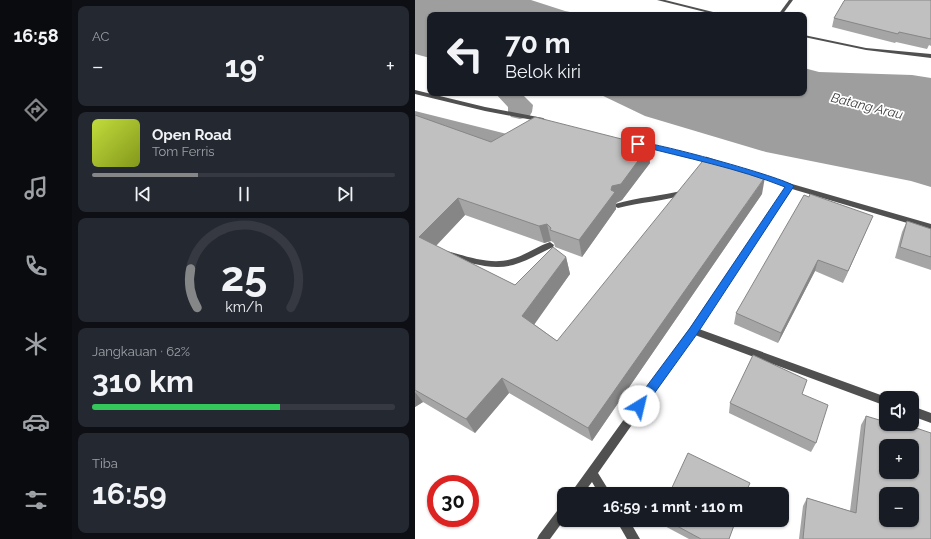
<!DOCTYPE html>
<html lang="id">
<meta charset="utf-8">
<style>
body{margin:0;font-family:Raleway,sans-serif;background:#242831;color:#f1f3f6;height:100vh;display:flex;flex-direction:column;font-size:15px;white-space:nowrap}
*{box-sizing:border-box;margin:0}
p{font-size:13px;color:#9ea1a6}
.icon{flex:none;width:22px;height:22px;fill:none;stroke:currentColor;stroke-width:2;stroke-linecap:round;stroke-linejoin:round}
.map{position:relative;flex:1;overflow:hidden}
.panel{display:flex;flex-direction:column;gap:6px;padding:6px;background:#0d0f14;width:343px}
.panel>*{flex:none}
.banner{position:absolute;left:12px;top:12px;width:380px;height:84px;border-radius:8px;box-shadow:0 1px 3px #0004;background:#171b24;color:#f1f3f6;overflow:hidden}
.fabs{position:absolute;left:464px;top:391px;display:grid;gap:8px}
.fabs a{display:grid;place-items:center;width:40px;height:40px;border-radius:8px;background:#171b24;box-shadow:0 1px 3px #0004;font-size:20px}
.speed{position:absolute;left:12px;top:475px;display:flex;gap:8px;font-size:20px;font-weight:700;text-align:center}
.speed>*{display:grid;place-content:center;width:52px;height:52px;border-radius:50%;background:#171b24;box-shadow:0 1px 3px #0004;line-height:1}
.speed .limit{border:6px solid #d22;background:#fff;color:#111}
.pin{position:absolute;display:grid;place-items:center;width:34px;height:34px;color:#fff;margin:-17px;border-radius:8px;box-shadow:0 2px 6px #0006}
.me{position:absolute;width:44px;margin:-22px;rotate:36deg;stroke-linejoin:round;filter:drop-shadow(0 0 3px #0008)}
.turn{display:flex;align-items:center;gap:14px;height:84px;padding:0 12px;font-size:18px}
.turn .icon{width:52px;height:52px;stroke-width:2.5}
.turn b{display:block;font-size:28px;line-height:34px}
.big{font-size:30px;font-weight:700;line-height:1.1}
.panel .tile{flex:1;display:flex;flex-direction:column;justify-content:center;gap:6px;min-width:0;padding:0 14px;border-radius:8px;background:#242831}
.panel .dial{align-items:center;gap:0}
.dial svg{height:104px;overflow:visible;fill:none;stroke:#363941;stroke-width:7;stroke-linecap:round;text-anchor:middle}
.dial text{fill:#f1f3f6;stroke:none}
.song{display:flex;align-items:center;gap:12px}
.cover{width:48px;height:48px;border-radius:6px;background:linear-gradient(135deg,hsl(70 70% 55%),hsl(70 70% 35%))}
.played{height:4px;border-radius:2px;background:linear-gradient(90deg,#858687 35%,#363941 35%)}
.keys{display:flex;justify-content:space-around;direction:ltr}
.heat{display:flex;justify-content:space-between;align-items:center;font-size:22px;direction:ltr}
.charge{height:6px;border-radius:3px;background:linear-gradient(90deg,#34c759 62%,#363941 0)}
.trip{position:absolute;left:142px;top:487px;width:232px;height:40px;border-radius:8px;background:#171b24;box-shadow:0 1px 3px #0004;font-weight:700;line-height:40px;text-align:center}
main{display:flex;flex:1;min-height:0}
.tabs{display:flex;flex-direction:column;width:72px;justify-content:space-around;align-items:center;background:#090b0e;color:#9ea1a6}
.tabs .icon{width:28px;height:28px}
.tabs .current{color:#858687}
.tabs b{font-size:18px;color:#f1f3f6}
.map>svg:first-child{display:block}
.water{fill:#9e9e9e}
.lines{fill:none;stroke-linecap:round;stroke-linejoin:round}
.canal{fill:#9e9e9e;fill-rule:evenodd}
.lane{fill:#505050;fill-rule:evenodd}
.street{fill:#505050;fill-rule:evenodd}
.wall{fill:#a5a5a5}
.shaded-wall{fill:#868686}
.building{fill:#c0c0c0;stroke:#868686;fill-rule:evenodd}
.route{fill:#1a73e8;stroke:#114b97}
.labels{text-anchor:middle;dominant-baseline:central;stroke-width:3.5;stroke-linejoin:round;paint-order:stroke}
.far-water-label{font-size:13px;font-style:italic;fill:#3f3f3f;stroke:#fff}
</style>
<main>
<nav class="tabs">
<b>16:58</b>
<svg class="icon current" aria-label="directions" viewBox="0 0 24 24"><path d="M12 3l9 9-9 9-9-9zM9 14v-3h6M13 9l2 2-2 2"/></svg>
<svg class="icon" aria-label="music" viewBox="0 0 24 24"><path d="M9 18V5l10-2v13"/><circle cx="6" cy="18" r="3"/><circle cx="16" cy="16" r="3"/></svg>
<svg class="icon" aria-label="phone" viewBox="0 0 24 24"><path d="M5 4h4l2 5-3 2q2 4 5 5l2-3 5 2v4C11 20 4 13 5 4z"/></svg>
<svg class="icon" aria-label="climate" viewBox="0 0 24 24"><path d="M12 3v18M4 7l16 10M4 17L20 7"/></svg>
<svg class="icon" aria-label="car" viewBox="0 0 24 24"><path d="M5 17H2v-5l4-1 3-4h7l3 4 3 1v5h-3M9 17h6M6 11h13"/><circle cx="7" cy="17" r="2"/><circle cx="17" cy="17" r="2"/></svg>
<svg class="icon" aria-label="filters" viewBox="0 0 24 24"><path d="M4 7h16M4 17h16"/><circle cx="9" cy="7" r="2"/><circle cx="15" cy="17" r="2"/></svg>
</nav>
<section class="panel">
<div class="tile"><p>AC</p>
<div class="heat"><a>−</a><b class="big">19°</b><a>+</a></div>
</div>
<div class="tile">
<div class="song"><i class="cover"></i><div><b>Open Road</b><p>Tom Ferris</p></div></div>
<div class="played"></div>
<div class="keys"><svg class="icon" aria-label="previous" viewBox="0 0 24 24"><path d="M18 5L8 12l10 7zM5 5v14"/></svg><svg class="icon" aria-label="pause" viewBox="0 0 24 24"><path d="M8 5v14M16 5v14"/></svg><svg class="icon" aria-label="next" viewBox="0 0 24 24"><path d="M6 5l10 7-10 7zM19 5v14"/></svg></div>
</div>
<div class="tile dial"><svg viewBox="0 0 100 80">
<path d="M14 69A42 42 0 1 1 86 69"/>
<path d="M14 69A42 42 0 0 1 9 39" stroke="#858687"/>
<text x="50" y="56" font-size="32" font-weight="700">25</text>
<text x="50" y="72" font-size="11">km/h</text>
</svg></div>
<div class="tile"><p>Jangkauan · 62%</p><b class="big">310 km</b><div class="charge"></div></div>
<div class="tile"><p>Tiba</p><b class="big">16:59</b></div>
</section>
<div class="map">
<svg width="516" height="539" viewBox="0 0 516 539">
<rect width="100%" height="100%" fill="#fff"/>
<g class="water">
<polygon points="0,0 116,0 150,11 170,15 15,15 15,58 0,54"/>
<polygon points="389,68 404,72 497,75 516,78 516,187 496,181 351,152 230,116 182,93 389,93"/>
<polygon points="0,111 92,134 72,153 0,126"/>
</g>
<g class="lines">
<polygon class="canal" points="80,93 106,93 118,105 117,112 114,117 105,119 96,117 93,112 93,107"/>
<g class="lane">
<path d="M270 190 273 192 272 194C250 201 226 202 203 208L199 206 200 204C223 197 247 196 270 190Z"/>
<path d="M135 242 139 245 138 247C125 253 112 261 98 265 76 271 54 262 32 257L28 254 32 251C54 257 78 266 100 258 112 254 123 246 135 242Z"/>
</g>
<g class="street">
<polygon points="242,0 250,0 310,15 302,15"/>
<polygon points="374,0 378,0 367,15 363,15"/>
<polygon points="389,35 451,48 516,54 516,58 451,50 389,37"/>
<polygon points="0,90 70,107 128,118 131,120 128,122 70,111 0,94"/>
<polygon points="225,142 301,161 302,162 299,164 223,145 222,144"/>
<polygon points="341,172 377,184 516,224 516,230 377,189 284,329 474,398 471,398 471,406 280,335 183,473 196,494 184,494 177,482 168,494 155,494 275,328 371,187 339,175 339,173"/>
<polygon points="497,406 516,413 516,423 497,416"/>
<polygon points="149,505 149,520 135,539 122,539 124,535 145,507"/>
<polygon points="201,520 214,520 225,539 212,539"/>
</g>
</g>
<g class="wall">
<polygon points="516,0 516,46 514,45 512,49 481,42 480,43 417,27 419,18"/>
<polygon points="0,115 76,142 235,163 207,200 201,203 201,209 167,257 140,247 139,243 136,241 129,243 50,215 21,246 100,285 151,257 155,274 119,324 142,341 347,194 177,441 94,393 60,433 8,402 0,407"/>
<polygon points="492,221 516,229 516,270 480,258 487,232"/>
<polygon points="453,227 428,283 400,271 363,343 319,324 321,313"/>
<polygon points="387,394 401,443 396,452 314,413 315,403"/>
<polygon points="451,416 482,426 484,424 489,424 516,539 384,539 388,506 392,498 435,511 446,425"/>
<polygon points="243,520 321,520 314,539 274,539 244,523"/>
</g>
<g class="shaded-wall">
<polygon points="234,146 235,163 207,200 201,203 201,209 167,257 164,240 196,190 197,186"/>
<polygon points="350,177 347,194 177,441 173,428"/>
<polygon points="43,198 50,215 13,254 4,237"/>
<polygon points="458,216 453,227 428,283 433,271"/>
<polygon points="132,224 136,241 129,243 124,226"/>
<polygon points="151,257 155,274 114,332 107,316"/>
<polygon points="403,260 400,271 363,343 366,333"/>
<polygon points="87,378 94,393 60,433 51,419"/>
<polygon points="0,392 8,402 0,407"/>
</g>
<g class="building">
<polygon points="430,0 516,0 516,39 484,32 483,34 419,18 429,1"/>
<polygon points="0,115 76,142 120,117 234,146 206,184 197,186 196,190 200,192 164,240 135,230 136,228 132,224 124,226 43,198 4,237 100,285 138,247 151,257 107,316 142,341 291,157 350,177 173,428 87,378 51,419 0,390"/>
<polygon points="395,194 458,216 433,271 403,260 366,333 321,313 389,195 394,197"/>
<polygon points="492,221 516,229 516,257 485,247"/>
<polygon points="338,355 392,380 387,394 413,405 401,443 315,403"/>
<path d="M451 416 471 422V424H478L484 426 485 424H489L516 433V539H388L392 498 441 513ZM471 446H497V472H471ZM471 494H497V520H471Z"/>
<polygon points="273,453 335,483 330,494 254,494"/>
<polygon points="251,520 321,520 314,539 286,539"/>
</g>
<path class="route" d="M221 142C233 140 371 178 379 186L282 334 228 409 224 411 220 409 218 406 220 402 275 328 370 187C322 168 271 158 221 145Z"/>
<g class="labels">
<g class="far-water-label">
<text transform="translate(452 106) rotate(14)">Batang Arau</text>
</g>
</g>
</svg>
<div class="fabs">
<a><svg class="icon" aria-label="sound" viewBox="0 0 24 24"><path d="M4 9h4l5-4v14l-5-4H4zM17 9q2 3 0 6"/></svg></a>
<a>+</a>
<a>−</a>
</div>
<div class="speed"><div class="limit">30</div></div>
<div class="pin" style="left:223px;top:144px;background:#d93025"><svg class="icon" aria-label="arrive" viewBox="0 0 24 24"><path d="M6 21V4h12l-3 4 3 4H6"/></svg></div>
<svg class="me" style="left:224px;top:406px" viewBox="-20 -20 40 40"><circle r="19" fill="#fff"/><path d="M0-13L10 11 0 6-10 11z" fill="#1a73e8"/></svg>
<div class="trip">16:59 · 1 mnt · 110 m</div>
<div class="banner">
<div class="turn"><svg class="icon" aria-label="left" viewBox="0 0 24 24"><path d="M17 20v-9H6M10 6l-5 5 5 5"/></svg><div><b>70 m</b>Belok kiri</div></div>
</div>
</div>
</main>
